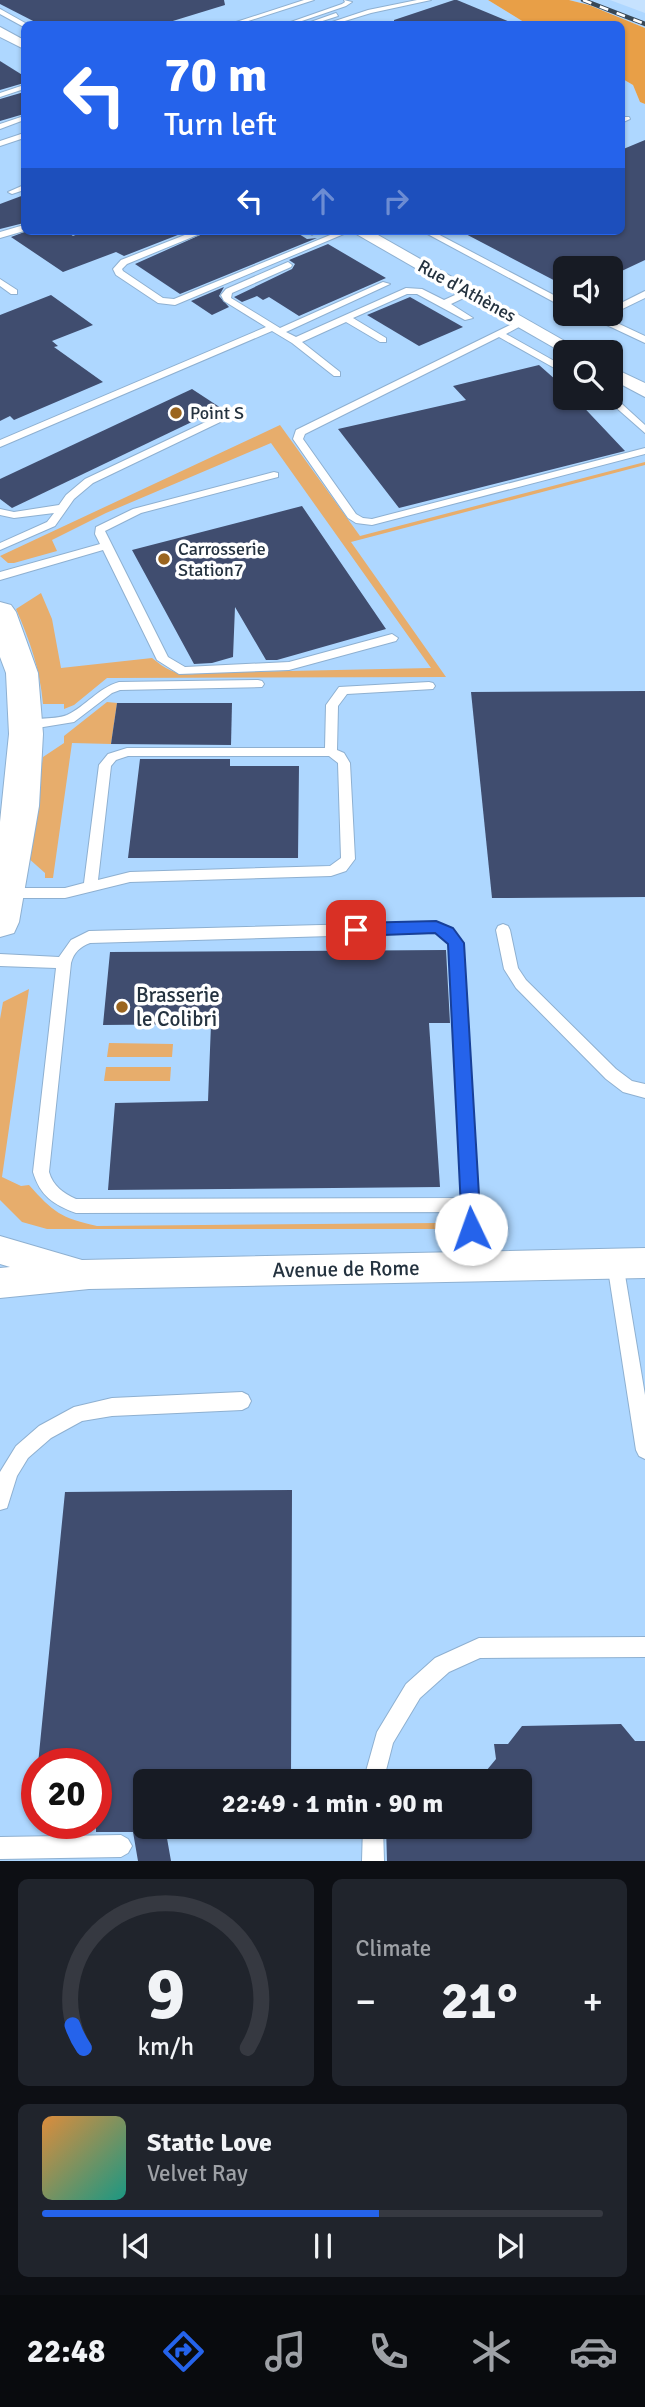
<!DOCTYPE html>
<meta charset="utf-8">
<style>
body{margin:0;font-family:Signika,sans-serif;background:#20242c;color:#f1f3f6;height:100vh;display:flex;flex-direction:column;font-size:26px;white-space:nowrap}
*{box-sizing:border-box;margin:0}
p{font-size:23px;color:#9ea1a6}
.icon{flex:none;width:38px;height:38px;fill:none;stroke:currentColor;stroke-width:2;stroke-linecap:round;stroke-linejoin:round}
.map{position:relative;height:1861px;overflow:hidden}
.panel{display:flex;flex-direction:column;gap:18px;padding:18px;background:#0d0f14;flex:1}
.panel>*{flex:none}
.top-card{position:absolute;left:21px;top:21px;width:604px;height:214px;border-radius:10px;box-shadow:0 2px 5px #0004;background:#2563eb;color:#fff;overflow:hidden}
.fabs{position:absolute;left:553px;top:256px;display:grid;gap:14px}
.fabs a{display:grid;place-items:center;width:70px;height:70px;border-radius:10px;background:#171b24;box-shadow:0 2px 5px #0004;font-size:35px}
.speed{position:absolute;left:21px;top:1748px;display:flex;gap:14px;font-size:35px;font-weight:700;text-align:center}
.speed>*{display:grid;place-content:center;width:91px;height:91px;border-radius:50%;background:#171b24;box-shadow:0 2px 5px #0004;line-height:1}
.speed .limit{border:10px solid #d22;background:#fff;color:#111}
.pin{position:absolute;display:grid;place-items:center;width:60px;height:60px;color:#fff;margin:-30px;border-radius:14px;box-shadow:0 4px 10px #0006}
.me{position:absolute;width:77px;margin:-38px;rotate:357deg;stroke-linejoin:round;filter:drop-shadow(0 0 5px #0008)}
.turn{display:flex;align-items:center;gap:24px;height:147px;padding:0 28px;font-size:32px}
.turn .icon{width:91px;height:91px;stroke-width:2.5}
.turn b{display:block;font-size:49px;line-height:60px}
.lanes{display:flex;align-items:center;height:66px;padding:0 28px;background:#0003;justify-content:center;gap:35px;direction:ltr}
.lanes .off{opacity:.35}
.big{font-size:52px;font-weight:700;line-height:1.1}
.panel .card{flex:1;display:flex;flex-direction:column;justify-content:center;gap:10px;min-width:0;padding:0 24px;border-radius:10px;background:#20242c}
.panel .dial{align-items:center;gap:0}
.dial svg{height:182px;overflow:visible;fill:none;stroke:#363941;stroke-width:7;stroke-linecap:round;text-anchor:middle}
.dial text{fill:#f1f3f6;stroke:none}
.song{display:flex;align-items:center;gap:21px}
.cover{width:84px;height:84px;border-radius:10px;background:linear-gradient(135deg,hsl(30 70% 55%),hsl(170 70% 35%))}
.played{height:7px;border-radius:4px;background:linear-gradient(90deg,#2563eb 60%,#363941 60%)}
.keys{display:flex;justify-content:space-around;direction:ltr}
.heat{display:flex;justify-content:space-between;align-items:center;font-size:38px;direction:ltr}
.panel .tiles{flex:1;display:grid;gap:18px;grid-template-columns:1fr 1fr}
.card:last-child{grid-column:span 2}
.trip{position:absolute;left:133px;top:1769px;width:399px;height:70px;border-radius:10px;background:#171b24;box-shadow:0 2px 5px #0004;font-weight:700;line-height:70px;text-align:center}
.menu{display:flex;height:112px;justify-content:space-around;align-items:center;background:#090b0e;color:#9ea1a6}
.menu .icon{width:49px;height:49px}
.menu .selected{color:#2563eb}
.menu b{font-size:32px;color:#f1f3f6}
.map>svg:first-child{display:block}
.built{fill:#aed7ff;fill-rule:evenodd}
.green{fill:#e7ad6c}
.forest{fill:#e89f47}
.building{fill:#404d6f}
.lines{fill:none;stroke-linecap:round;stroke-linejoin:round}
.lane-casing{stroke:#8eb0d1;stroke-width:2}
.street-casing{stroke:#8eb0d1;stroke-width:2}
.secondary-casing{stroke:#8eb0d1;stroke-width:2}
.lane{fill:#fff;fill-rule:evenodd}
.street{fill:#fff;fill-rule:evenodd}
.secondary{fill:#fff;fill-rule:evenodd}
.rail-casing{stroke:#384857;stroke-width:4.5}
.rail{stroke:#fff;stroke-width:2.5;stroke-dasharray:9;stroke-linecap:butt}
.route{fill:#2563eb;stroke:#184099;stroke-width:2}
.poi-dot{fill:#9b651f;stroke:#fff;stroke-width:2.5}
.labels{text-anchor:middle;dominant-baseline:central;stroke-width:7;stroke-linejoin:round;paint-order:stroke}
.far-street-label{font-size:18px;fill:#24323f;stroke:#fff}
.far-poi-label{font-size:18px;fill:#24323f;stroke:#fff;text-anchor:start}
.poi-label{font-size:21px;fill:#24323f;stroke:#fff;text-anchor:start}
.street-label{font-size:21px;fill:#24323f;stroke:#fff}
</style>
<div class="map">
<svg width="645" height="1861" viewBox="0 0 645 1861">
<rect width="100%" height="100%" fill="#c6e2fe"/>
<g class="built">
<path d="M0 0H488L527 24H24V231H621V78L633 85 640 102 645 104V1861H0ZM565 268H611V313H565ZM565 352H611V397H565ZM37 1764H96V1824H37ZM145 1782H520V1827H145Z"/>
<polygon points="569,0 610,0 645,13 645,28 589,5"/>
</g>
<g class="green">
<path d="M280 425 360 536 645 462V465L351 542 446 677 107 678 74 705 64 709V704H43C40 669 30 641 16 609L41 593 52 619 61 668 152 658C169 672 181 677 202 673L431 668 271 443 106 513 52 540 57 551 14 563H8L0 556Z"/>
<polygon points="107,702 117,703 111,744 72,743 53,878 45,878 45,873 27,857 43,757 64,743 64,736"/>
<path d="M29 989 2 1177 21 1186 29 1185C53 1212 61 1218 97 1226L438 1223 442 1229H47L22 1222 0 1200V1019L3 1002Z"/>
<polygon points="109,1043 173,1044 172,1057 107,1057"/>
<polygon points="106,1067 171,1067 170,1081 104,1081"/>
</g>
<polygon class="forest" points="488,0 569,0 589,5 645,28 645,104 640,102 633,85 621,78 621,24 527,24"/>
<g class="building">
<polygon points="0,0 224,0 225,5 163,24 39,24 0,4"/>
<polygon points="454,0 457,0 515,24 394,24 394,20"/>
<polygon points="0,61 24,76 24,83 0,90"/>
<polygon points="24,92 24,114 0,121 0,99"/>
<polygon points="645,140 645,260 611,276 611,268 565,268 565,286 460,231 621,231 621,150"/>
<polygon points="24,195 24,223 0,229 0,204"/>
<polygon points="27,231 66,231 73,236 85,231 188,231 124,256 116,252 63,272 11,237"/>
<polygon points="209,231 294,231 307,239 317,238 180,294 135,264"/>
<polygon points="328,244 386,278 299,316 269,297 263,300 257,296 242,302 234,297 292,269 295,264 289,260"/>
<polygon points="224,287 219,296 229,307 212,315 191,301"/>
<polygon points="51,295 93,325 52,341 58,346 54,347 103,382 14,420 10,416 0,421 0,315"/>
<polygon points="410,297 463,327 419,346 367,315"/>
<polygon points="539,365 565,388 565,397 574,397 625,451 399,508 338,429 466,400 453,386"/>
<polygon points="192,389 221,408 12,508 0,499 0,479"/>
<polygon points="302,506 386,629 277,660 266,660 235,607 233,657 212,663 194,664 132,550"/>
<polygon points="645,691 645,897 492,898 471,692"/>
<polygon points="117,703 232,703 231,745 111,744"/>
<polygon points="140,759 230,759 230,766 299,766 298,858 128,858"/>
<polygon points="446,950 450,1023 429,1023 440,1187 108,1190 115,1103 208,1101 211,1024 103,1025 110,952"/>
<polygon points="292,1490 291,1782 145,1782 145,1827 165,1827 171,1861 138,1861 133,1832 96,1832 96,1764 38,1764 65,1492"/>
<polygon points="621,1724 635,1741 645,1741 645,1861 387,1861 386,1827 520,1827 520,1782 477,1782 496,1759 494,1744 508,1744 522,1726"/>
</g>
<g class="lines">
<g class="lane-casing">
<g id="lane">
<polygon points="304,0 314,0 239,24 230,24"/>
<polygon points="344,0 352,2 346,6 293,24 285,24 342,4 345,2"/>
<polygon points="417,0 431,0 371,13 335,24 326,24 368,10"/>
<polygon points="0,9 2,10 27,24 22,26 0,14"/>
<polygon points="336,13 338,16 313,24 305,24"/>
<polygon points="24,85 24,89 0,97 0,93"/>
<polygon points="24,116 24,120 0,129 0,124"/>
<polygon points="623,117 629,117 630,119 621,123"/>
<polygon points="21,134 24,134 24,138 0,146 0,141"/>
<polygon points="24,185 24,190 12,194 8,192"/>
<polygon points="24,225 24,231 0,238 0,232"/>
<polygon points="195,231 207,231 127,264 122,269 123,271 163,298 174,299 340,231 351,231 175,305 158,303 116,275 113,269 121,260"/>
<polygon points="307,231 316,231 316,232 312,235"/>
<polygon points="422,231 432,231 565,301 565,308"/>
<polygon points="288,262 292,265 291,267 232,293 231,298 280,328 383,282 390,284 286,332 296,337 406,288 422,289 444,300 466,290 472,290 472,294 451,304 473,318 465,320 417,294 407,294 353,318 386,338 386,342 380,342 346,322 302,342 340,372 340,376 334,376 292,343 272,331 0,447 0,440 266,327 224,301 221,295 226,289"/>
<polygon points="0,279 17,290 17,294 11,294 0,286"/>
<polygon points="645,291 645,298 614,313 609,313 611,308"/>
<polygon points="594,315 600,315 645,336 645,343 594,319"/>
<polygon points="520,320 528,322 506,334 565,367 565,374 499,337 305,434 303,439 356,514 363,518 372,519 645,448 645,454 372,525 356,523 348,518 293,439 296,430"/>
<polygon points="611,394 645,425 645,433 604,397 611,397"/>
<polygon points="233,409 237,410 237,414 93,483 74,499 55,526 0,550 0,543 47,522 54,513 14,518 0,515 0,509 14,512 59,505 66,495 85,479"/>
<polygon points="274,472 278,473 278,477 141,513 105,531 168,657 185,667 289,662 392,634 398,638 396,641 289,670 179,674 157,660 103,550 0,580 0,572 100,544 95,534 96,527 133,509"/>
<path d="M258 680 262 681 264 684 262 687 120 690 112 693 74 722 25 730 19 726C30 715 53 721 67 715 86 706 98 688 119 682Z"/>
<path d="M429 682 433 683 435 686 433 689 347 694 338 706 337 750 344 753 350 763 355 859 346 871 331 876 130 882 65 898H6L0 895 1 889 6 888H65L84 883 99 765 108 754 127 748H325L326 705 339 687ZM128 756H329L338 763 341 858 330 866 130 872 98 880 111 766 116 760Z"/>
<path d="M436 922 452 928 463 943 482 1266 480 1271 474 1274 468 1271 466 1266 463 1212 76 1213C54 1205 40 1196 33 1172L56 968 0 966V954L59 957 71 940 89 931ZM435 933 442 936 449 945 462 1198 76 1199C63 1193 53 1186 49 1172L71 963C74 952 80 947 90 943Z"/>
<polygon points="503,924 508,926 510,930 518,968 526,980 616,1069 632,1081 645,1084 645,1098 623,1092 606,1079 516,988 504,969 496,930 498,926"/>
<polygon points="615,1255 621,1258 623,1263 645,1395 645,1459 639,1456 636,1450 607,1263 609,1258"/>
<polygon points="242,1392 248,1395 251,1401 248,1407 242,1410 112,1416 82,1421 51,1438 28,1458 17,1476 7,1508 0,1510 0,1472 16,1446 39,1426 74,1407 112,1398"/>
<polygon points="645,1637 645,1657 480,1658 449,1672 420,1698 393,1743 383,1782 363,1782 377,1732 406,1684 435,1658 479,1638"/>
<polygon points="363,1827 383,1827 384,1861 362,1861"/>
<polygon points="121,1835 128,1839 132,1846 128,1853 121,1857 0,1859 0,1837"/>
</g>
</g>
<g class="street-casing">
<g id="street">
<polygon points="0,27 24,40 24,49 0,37"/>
<polygon points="351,231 371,231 584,352 565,354"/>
<polygon points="611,367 645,383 645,397 611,379"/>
<polygon points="0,1236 82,1260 645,1248 645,1278 89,1289 0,1298 0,1268 10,1267 0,1264"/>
</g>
</g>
<g class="secondary-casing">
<polygon id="secondary" points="0,602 11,605 16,612 38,673 43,734 39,806 19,922 14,933 0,937 0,822 9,734 6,673 0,657"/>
</g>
<use href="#lane" class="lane"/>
<use href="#street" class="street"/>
<use href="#secondary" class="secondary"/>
<g class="rail-casing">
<polyline id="rail" points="583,0 645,24"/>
</g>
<use href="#rail" class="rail"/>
</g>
<polygon class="route" points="436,921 453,928 464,943 481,1229 478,1235 471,1237 465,1235 462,1229 448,944 435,933 356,936 348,930 356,923"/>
<g class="poi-dot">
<circle cx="176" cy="413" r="7"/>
<circle cx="164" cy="559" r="7"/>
<circle cx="122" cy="1007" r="7"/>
</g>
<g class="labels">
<g class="far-street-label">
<text transform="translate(467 291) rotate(29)">Rue d'Athènes</text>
</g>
<g class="far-poi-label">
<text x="190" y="413">Point S</text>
<text x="178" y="549">Carrosserie<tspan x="178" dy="21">Station7</tspan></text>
</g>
<g class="poi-label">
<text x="136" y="995">Brasserie<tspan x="136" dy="24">le Colibri</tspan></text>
</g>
<g class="street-label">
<text transform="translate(346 1269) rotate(-1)">Avenue de Rome</text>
</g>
</g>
</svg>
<div class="fabs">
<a><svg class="icon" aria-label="sound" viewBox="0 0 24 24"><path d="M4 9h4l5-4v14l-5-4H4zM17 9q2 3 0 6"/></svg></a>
<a><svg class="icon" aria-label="search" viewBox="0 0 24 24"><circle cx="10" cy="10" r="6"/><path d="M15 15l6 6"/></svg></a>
</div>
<div class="speed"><div class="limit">20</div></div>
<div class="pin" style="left:356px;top:930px;background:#d93025"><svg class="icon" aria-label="arrive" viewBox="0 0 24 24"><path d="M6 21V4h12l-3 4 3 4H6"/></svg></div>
<svg class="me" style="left:471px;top:1229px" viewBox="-20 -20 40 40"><circle r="19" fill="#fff"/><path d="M0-13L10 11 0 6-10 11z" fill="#2563eb"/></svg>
<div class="trip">22:49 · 1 min · 90 m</div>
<div class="top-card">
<div class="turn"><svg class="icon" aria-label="left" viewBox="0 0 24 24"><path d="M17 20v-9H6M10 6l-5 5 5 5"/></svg><div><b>70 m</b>Turn left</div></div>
<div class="lanes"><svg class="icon" aria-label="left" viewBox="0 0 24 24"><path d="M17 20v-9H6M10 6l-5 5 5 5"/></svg><svg class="icon off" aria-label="ahead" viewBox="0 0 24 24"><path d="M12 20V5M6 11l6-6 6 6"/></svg><svg class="icon off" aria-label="right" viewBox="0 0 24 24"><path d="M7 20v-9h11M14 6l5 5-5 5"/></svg></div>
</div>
</div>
<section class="panel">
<div class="tiles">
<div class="card dial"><svg viewBox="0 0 100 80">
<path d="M14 69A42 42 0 1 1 86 69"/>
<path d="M14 69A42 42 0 0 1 9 59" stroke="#2563eb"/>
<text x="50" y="56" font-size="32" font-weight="700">9</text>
<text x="50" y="72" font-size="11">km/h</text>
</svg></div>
<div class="card"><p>Climate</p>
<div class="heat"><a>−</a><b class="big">21°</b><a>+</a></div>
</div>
<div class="card">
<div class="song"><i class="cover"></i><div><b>Static Love</b><p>Velvet Ray</p></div></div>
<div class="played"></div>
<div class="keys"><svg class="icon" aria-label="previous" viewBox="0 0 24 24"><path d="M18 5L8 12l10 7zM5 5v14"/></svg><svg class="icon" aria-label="pause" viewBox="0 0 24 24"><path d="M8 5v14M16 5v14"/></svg><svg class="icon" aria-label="next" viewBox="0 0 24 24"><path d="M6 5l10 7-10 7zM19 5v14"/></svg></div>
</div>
</div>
</section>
<nav class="menu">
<b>22:48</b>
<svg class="icon selected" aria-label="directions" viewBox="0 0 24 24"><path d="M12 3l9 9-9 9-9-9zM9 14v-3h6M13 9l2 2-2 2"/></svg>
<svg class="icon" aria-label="music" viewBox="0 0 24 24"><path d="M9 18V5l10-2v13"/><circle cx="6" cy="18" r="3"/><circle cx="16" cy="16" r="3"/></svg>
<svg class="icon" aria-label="phone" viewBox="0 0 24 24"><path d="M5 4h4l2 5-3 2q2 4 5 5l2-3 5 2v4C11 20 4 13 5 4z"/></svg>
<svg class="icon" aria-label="climate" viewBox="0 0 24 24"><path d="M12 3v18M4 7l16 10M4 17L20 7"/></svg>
<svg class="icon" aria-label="car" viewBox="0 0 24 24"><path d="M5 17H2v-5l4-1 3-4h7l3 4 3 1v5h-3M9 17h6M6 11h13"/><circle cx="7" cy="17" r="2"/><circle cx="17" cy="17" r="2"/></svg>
</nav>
